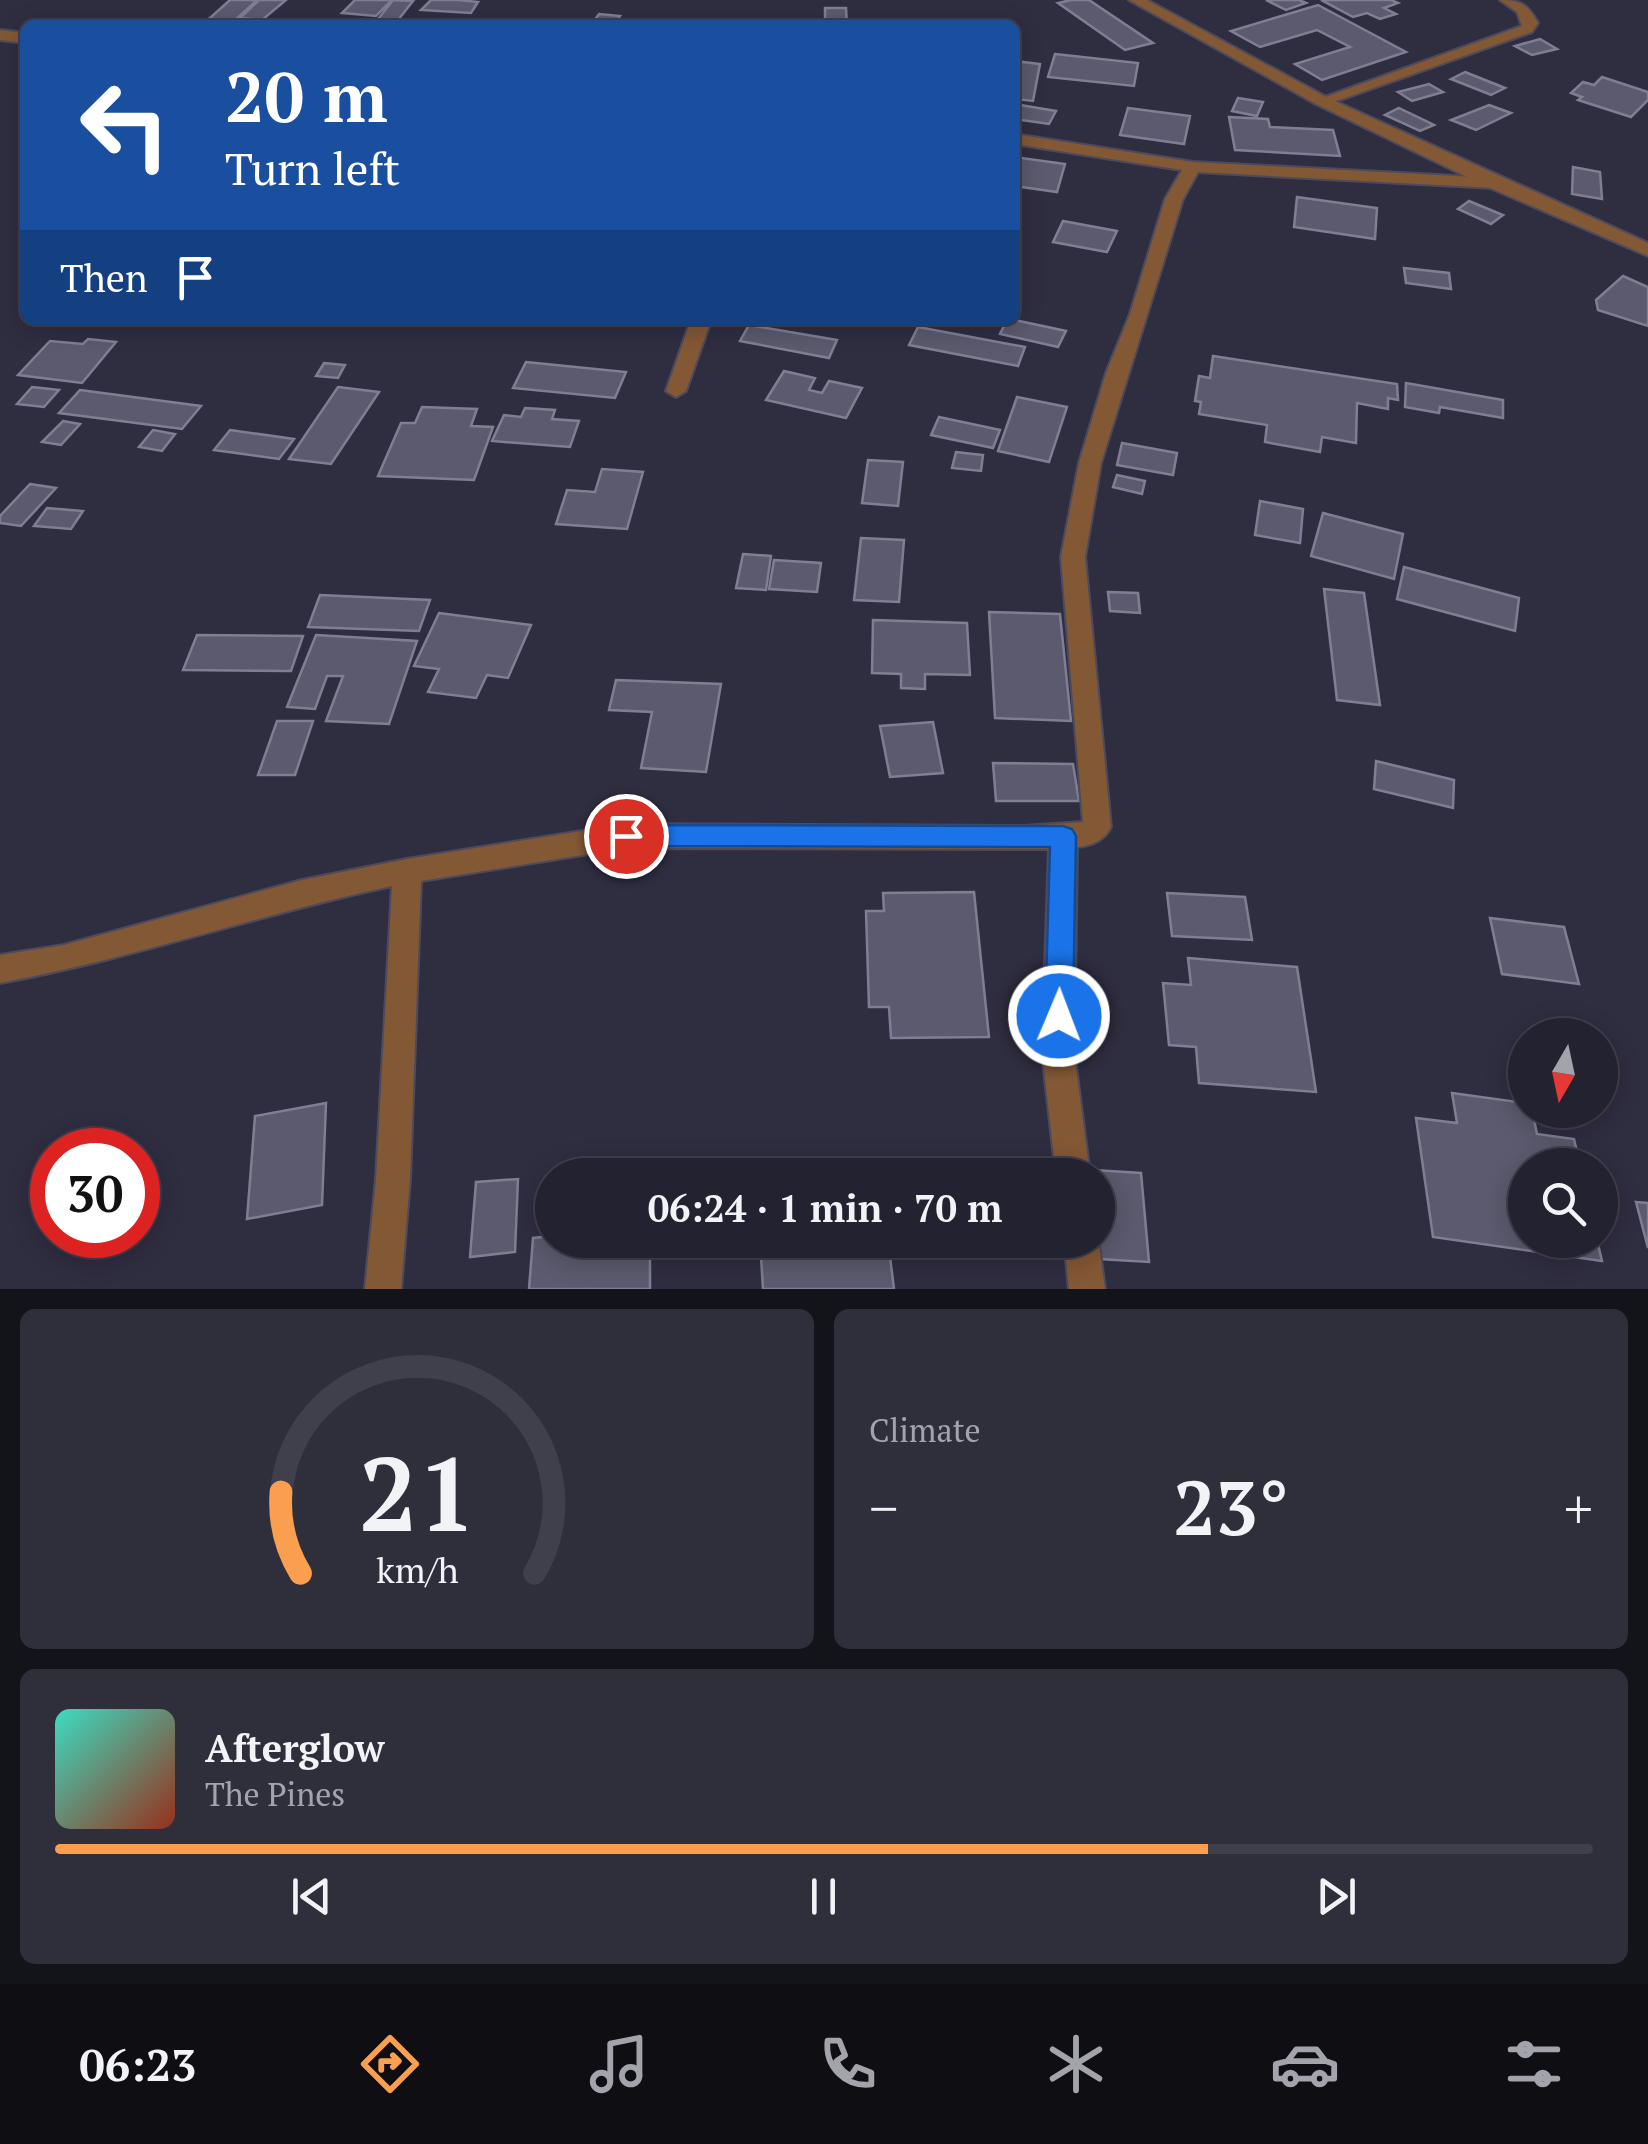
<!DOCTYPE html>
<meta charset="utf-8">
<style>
body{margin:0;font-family:"PT Serif",serif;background:#2f2f3c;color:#f1f3f6;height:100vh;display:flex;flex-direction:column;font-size:38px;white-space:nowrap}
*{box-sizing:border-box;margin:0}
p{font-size:32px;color:#a3a4ab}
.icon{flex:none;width:55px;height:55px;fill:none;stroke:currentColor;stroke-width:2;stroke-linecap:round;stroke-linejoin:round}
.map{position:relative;height:1289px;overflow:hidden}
.side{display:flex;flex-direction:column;gap:20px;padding:20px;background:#13131a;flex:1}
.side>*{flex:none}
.guide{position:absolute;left:20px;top:20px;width:1000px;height:305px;border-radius:15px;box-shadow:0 5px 25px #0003,0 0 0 2px #403f4c;background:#1a4fa0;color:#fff;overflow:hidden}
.needle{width:65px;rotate:189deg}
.tools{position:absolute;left:1508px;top:1018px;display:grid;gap:20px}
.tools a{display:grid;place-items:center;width:110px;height:110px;border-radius:50%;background:#232230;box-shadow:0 5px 25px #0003,0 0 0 2px #403f4c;font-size:50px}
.speed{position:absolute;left:30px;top:1128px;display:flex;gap:20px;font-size:50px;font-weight:700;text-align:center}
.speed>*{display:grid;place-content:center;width:130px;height:130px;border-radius:50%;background:#232230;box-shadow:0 5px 25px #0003,0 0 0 2px #403f4c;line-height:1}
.speed .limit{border:15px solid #d22;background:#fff;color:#111}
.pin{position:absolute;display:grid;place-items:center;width:85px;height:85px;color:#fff;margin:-42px;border:5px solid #fff;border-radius:50%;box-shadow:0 2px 10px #0007}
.me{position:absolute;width:110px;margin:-55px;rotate:1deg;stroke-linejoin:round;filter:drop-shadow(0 0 8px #0008)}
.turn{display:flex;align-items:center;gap:35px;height:210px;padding:0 40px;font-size:45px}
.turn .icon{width:130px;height:130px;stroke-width:2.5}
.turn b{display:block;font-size:70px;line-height:85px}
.then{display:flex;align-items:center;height:95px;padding:0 40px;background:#0003;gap:20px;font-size:38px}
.big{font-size:75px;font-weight:600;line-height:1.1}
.side .card{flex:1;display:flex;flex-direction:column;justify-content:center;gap:15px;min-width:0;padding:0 35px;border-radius:15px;background:#2f2f3c}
.side .dial{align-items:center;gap:0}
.dial svg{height:260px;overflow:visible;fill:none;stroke:#403f4c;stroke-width:7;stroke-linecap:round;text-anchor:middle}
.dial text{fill:#f1f3f6;stroke:none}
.song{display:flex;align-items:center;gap:30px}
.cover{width:120px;height:120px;border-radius:15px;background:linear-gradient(135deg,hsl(170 70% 55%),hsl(10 70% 35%))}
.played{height:10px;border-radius:5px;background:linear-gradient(90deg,#fa9f4f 75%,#403f4c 75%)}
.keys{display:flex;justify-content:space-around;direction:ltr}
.heat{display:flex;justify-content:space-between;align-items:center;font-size:55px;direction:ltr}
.side .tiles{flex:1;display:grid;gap:20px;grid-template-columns:1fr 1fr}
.card:last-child{grid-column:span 2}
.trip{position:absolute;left:535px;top:1158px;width:580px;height:100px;border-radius:50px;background:#232230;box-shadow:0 5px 25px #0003,0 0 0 2px #403f4c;font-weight:600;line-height:100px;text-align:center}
.dock{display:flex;height:160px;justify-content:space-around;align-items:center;background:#0e0e13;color:#a3a4ab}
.dock .icon{width:70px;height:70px}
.dock .selected{color:#fa9f4f}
.dock b{font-size:45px;color:#f1f3f6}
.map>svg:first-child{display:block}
.building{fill:#5b5a6e;stroke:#807e94;stroke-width:2.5}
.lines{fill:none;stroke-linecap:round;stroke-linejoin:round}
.minor-casing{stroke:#4c4a5c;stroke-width:4}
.tertiary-casing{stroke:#4c4a5c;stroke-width:4}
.minor{fill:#835835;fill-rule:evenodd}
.tertiary{fill:#835835;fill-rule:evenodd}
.route{fill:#1a73e8;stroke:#114b97;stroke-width:2.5}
</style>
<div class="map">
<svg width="1648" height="1289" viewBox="0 0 1648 1289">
<rect width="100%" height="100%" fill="#2f2d40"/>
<g class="building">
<polygon points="230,0 257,0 230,25 202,25"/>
<polygon points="259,0 286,0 262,20 240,18"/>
<polygon points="355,0 392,0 376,16 342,13"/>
<polygon points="393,0 413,1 395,24 375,23"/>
<polygon points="431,0 458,0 478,2 471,13 421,10"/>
<polygon points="1071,0 1089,0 1153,43 1125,50 1058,3"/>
<polygon points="1266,0 1299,0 1306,3 1286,10"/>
<polygon points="1321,0 1391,0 1398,3 1384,8 1396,14 1380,19 1367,13 1353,17"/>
<polygon points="1318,5 1378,37 1406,52 1322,80 1295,64 1350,47 1317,30 1260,47 1231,31"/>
<polygon points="825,8 846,8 847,25 825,25"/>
<polygon points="599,14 620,16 614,25 591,25"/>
<polygon points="1540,39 1557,49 1532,55 1515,46"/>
<polygon points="1055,54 1138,63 1134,86 1048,77"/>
<polygon points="1015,61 1040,64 1033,101 1015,99"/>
<polygon points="1465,72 1505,88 1491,95 1451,79"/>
<polygon points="1602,77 1648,92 1648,100 1631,117 1578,100 1582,97 1571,93 1583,82 1594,85"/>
<polygon points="1429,84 1443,92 1412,101 1398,92"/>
<polygon points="1238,98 1263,102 1257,116 1232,111"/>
<polygon points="1015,104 1056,111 1049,124 1015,119"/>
<polygon points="1489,105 1511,113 1476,130 1451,120"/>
<polygon points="1128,108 1190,116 1184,144 1120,135"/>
<polygon points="1399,108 1434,125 1420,131 1385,115"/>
<polygon points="1229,117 1268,119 1270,127 1333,130 1340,156 1235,150"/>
<polygon points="1015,157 1065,164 1057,192 1015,186"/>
<polygon points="1573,167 1600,172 1602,199 1572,194"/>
<polygon points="1297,197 1377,208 1375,239 1294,227"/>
<polygon points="1469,201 1503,215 1491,224 1458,209"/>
<polygon points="1063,221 1117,231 1107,252 1053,242"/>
<polygon points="1404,268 1449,273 1451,289 1406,283"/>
<polygon points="1623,276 1648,287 1648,326 1598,310 1596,300"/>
<polygon points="1007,320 1015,320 1066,331 1058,347 1000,334"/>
<polygon points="749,325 837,340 829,358 740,341"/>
<polygon points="918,327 1025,347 1018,366 909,345"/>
<polygon points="88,339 116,342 82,383 18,375 50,341 83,344"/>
<polygon points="1213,356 1397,384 1398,400 1388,398 1388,409 1357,403 1356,443 1322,437 1320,452 1265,442 1267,425 1199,414 1201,402 1195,401 1199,376 1210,378"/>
<polygon points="526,362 626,372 615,398 513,388"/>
<polygon points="324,363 345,365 338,378 316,376"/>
<polygon points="784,371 815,378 809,390 822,393 829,381 862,388 846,418 766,400"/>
<polygon points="1406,383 1503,400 1503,418 1440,407 1439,413 1405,407"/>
<polygon points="32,387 59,390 44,407 17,404"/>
<polygon points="338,387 379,392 331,464 289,459"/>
<polygon points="80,390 201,406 182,429 59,413"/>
<polygon points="1017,397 1067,407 1049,462 998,451"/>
<polygon points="422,407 477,409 471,426 493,427 474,480 378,476 401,423 415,423"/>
<polygon points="525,408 555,410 552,419 579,421 570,447 492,441 504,415 521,417"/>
<polygon points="939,417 1000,430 993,448 931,435"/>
<polygon points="63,421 80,424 61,445 42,442"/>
<polygon points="153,430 175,434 162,451 139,447"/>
<polygon points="230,430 294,439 279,459 214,450"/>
<polygon points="1122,443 1177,453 1173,475 1117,465"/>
<polygon points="956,452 983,455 981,471 952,468"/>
<polygon points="868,460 903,462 898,506 862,503"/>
<polygon points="602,469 643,472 627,529 556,524 567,490 595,492"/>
<polygon points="1117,475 1145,481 1142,494 1113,487"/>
<polygon points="30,484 56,488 21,526 0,523 0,516"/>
<polygon points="1260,501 1303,509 1300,543 1255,535"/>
<polygon points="47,508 83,511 71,529 34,526"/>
<polygon points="1323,513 1403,534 1394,579 1311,556"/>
<polygon points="861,538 904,540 899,602 854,600"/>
<polygon points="743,554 771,556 766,590 736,588"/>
<polygon points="774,560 821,563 817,592 769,589"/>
<polygon points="1404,567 1519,598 1515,631 1397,599"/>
<polygon points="1324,589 1364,593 1380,705 1337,700"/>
<polygon points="1108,592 1138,593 1140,613 1110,611"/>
<polygon points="320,595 430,600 419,631 308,627"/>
<polygon points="989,612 1060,614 1071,721 995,718"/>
<polygon points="439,613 531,625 508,678 487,675 476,698 428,692 439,669 414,666"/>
<polygon points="873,620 967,623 970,675 925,674 925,689 901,688 901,674 872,673"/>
<polygon points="197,635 303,636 291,671 183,670"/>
<polygon points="316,635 417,641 389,724 326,721 343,676 327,676 315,709 287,707"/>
<polygon points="616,680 721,684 706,772 641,768 652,712 609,710"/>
<polygon points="277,721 313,721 295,775 258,775"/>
<polygon points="933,722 943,773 890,777 880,726"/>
<polygon points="1376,761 1454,780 1453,808 1374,789"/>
<polygon points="993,763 1073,764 1079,801 996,801"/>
<polygon points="974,892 989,1037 891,1038 889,1007 869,1007 866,911 884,911 883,893"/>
<polygon points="1167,893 1245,897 1252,940 1172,936"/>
<polygon points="1490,918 1564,927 1579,984 1502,974"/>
<polygon points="1188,958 1297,967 1316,1092 1199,1083 1196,1047 1169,1045 1163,983 1191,985"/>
<polygon points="1452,1093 1525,1103 1525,1110 1532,1110 1537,1134 1574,1139 1580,1165 1525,1165 1525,1240 1597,1240 1602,1261 1433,1237 1416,1118 1457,1123"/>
<polygon points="326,1103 322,1205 247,1219 255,1116"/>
<polygon points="1094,1170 1141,1173 1149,1262 1099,1259 1098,1175"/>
<polygon points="518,1179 515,1252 470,1257 476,1182"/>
<polygon points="1636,1202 1648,1203 1648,1248"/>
<polygon points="552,1236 552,1240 650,1240 650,1289 529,1289 533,1238"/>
<polygon points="760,1240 888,1240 894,1289 763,1289"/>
</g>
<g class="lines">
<g class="minor-casing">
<g id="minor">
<path d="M1500 0C1521 0 1528 5 1538 23L1532 32 1328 104 1314 101 1522 26 1517 12Z"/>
<polygon points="0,30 25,33 25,43 0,40"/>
<path d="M1015 134 1193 162 1494 178 1503 183 1494 188 1198 172 1183 199 1101 463 1085 557 1111 827C1105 840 1091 846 1077 847L1074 1052 1090 1175H1056L1042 1052 1049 849 626 848 421 881 410 1179 401 1289H365L376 1179 392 886C260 914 132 959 0 983V955L64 945 302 880 407 859 626 824 1024 826 1083 822 1061 557 1079 463 1106 373 1130 314 1165 199 1182 170 1015 144Z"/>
<polygon points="691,320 711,320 686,391 676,397 666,391"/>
<polygon points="1098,1238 1105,1289 1069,1289 1064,1240"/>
</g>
</g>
<g class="tertiary-casing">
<polygon id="tertiary" points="1129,0 1147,0 1328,98 1648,243 1648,256 1488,187 1316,104"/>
</g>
<use href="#minor" class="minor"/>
<use href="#tertiary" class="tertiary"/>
</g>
<polygon class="route" points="626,825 1063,826 1072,829 1076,836 1073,1016 1069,1025 1059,1029 1049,1025 1045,1016 1050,847 626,846 617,843 613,836 617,828"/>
</svg>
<div class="tools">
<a><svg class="needle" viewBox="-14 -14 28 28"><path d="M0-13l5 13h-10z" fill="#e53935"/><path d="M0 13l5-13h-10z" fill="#a3a4ab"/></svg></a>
<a><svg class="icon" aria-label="search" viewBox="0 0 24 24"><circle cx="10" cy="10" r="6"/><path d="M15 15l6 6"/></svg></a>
</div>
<div class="speed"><div class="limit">30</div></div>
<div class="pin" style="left:626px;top:836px;background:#d93025"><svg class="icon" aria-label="arrive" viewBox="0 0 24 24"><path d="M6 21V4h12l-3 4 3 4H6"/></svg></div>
<svg class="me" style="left:1059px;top:1016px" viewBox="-20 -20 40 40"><circle r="17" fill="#1a73e8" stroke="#fff" stroke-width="3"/><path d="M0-11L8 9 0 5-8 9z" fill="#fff"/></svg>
<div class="trip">06:24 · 1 min · 70 m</div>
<div class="guide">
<div class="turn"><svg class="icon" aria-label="left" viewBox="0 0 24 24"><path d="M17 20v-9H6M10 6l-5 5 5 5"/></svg><div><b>20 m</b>Turn left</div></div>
<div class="then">Then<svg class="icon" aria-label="arrive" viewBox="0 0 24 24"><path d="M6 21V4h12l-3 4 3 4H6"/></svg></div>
</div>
</div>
<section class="side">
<div class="tiles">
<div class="card dial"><svg viewBox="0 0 100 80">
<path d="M14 69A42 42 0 1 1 86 69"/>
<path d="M14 69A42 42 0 0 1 8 44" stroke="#fa9f4f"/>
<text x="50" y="56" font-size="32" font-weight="700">21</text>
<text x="50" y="72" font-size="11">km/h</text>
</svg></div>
<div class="card"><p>Climate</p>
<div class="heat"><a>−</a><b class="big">23°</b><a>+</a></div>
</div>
<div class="card">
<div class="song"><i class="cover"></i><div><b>Afterglow</b><p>The Pines</p></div></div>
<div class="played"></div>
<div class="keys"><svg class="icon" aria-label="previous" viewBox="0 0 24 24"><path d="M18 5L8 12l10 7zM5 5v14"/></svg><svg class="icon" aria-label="pause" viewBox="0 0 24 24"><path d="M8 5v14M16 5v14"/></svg><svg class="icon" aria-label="next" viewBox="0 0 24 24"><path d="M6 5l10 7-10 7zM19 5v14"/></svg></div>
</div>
</div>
</section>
<nav class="dock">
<b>06:23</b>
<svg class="icon selected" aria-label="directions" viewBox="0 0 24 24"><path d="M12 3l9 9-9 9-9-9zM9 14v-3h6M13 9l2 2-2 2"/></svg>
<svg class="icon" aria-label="music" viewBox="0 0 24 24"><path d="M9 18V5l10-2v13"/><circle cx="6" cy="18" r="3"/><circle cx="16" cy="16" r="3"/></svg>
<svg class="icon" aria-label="phone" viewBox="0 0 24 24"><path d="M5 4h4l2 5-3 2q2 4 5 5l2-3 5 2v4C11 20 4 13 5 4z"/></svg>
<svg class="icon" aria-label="climate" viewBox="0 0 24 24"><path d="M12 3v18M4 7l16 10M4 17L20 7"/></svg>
<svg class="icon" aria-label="car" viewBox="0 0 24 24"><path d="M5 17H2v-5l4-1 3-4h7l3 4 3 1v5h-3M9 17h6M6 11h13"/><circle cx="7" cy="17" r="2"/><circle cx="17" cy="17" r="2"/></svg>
<svg class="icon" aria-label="filters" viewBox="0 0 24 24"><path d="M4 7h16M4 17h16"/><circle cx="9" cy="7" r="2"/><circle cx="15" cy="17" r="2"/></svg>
</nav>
